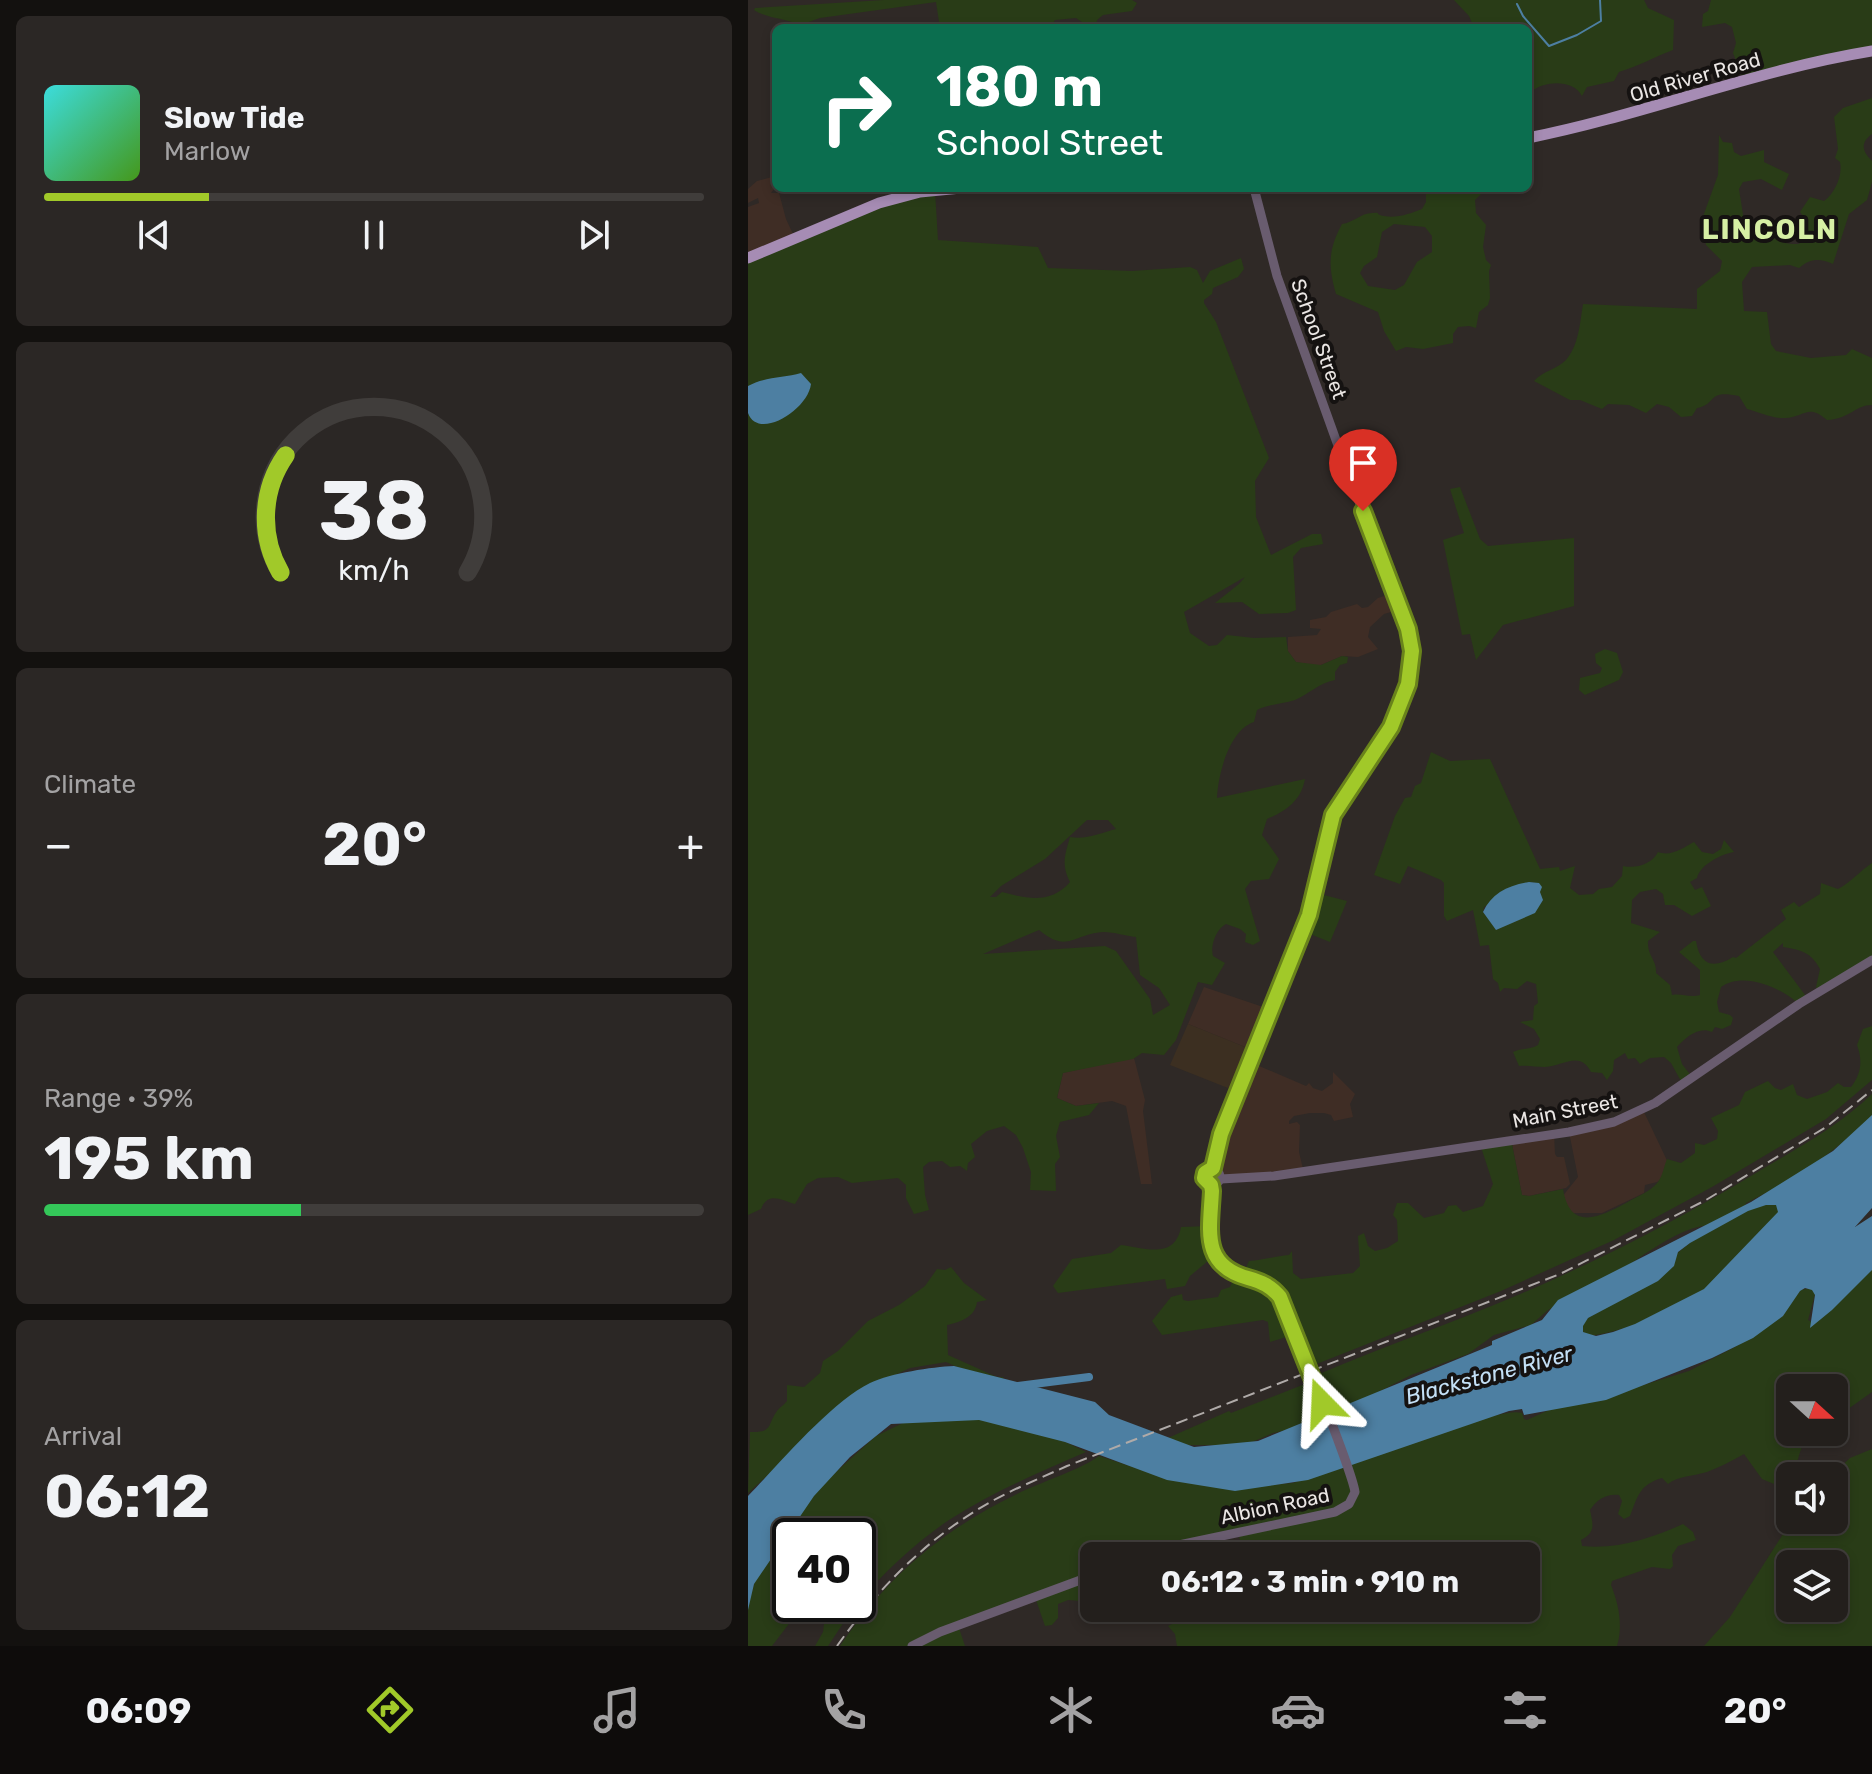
<!DOCTYPE html>
<meta charset="utf-8">
<style>
body{margin:0;font-family:Rubik,sans-serif;background:#2b2725;color:#f1f3f6;height:100vh;display:flex;flex-direction:column;font-size:30px;white-space:nowrap}
*{box-sizing:border-box;margin:0}
p{font-size:26px;color:#a3a2a3}
.icon{flex:none;width:44px;height:44px;fill:none;stroke:currentColor;stroke-width:2;stroke-linecap:round;stroke-linejoin:round}
.map{position:relative;flex:1;overflow:hidden}
.panel{display:flex;flex-direction:column;gap:16px;padding:16px;background:#13110f;width:748px}
.panel>*{flex:none}
.top-card{position:absolute;left:24px;top:24px;width:760px;height:168px;border-radius:12px;box-shadow:0 4px 12px #0003,0 0 0 2px #403d3b;background:#0b6e4f;color:#fff;overflow:hidden}
.needle{width:52px;rotate:111deg}
.fabs{position:absolute;left:1028px;top:1374px;display:grid;gap:16px}
.fabs a{display:grid;place-items:center;width:72px;height:72px;border-radius:12px;background:#231f1c;box-shadow:0 4px 12px #0003,0 0 0 2px #403d3b;font-size:40px}
.speed{position:absolute;left:24px;top:1518px;display:flex;gap:16px;font-size:40px;font-weight:700;text-align:center}
.speed>*{display:grid;place-content:center;width:104px;height:104px;border-radius:50%;background:#231f1c;box-shadow:0 4px 12px #0003,0 0 0 2px #403d3b;line-height:1}
.speed .limit{border:4px solid #111;border-radius:12px;background:#fff;color:#111}
.pin{position:absolute;display:grid;place-items:center;width:68px;height:68px;color:#fff;margin:-82px -34px;border-radius:50% 50% 50% 0;rotate:-45deg;box-shadow:0 0 8px #0007}
.pin .icon{rotate:45deg}
.me{position:absolute;width:88px;margin:-44px;rotate:339deg;stroke-linejoin:round;filter:drop-shadow(0 0 6px #0008)}
.turn{display:flex;align-items:center;gap:28px;height:168px;padding:0 32px;font-size:36px}
.turn .icon{width:104px;height:104px;stroke-width:2.5}
.turn b{display:block;font-size:56px;line-height:68px}
.big{font-size:60px;font-weight:700;line-height:1.1}
.panel .tile{flex:1;display:flex;flex-direction:column;justify-content:center;gap:12px;min-width:0;padding:0 28px;border-radius:12px;background:#2b2725}
.panel .dial{align-items:center;gap:0}
.dial svg{height:208px;overflow:visible;fill:none;stroke:#403d3b;stroke-width:7;stroke-linecap:round;text-anchor:middle}
.dial text{fill:#f1f3f6;stroke:none}
.song{display:flex;align-items:center;gap:24px}
.cover{width:96px;height:96px;border-radius:12px;background:linear-gradient(135deg,hsl(180 70% 55%),hsl(100 70% 35%))}
.played{height:8px;border-radius:4px;background:linear-gradient(90deg,#a1c929 25%,#403d3b 25%)}
.keys{display:flex;justify-content:space-around;direction:ltr}
.heat{display:flex;justify-content:space-between;align-items:center;font-size:44px;direction:ltr}
.charge{height:12px;border-radius:6px;background:linear-gradient(90deg,#34c759 39%,#403d3b 0)}
.trip{position:absolute;left:332px;top:1542px;width:460px;height:80px;border-radius:12px;background:#231f1c;box-shadow:0 4px 12px #0003,0 0 0 2px #403d3b;font-weight:700;line-height:80px;text-align:center}
.tab-bar{display:flex;height:128px;justify-content:space-around;align-items:center;background:#0e0c0b;color:#a3a2a3}
.tab-bar .icon{width:56px;height:56px}
.tab-bar .active{color:#a1c929}
.tab-bar b{font-size:36px;color:#f1f3f6}
main{display:flex;flex:1;min-height:0}
.map>svg:first-child{display:block}
.commercial{fill:#3f2d25}
.industrial{fill:#3c2f21}
.green{fill:#293c17;fill-rule:evenodd}
.water{fill:#4d7fa2;fill-rule:evenodd}
.lines{fill:none;stroke-linecap:round;stroke-linejoin:round}
.stream{stroke:#4d7fa2;stroke-width:2}
.canal{stroke:#4d7fa2;stroke-width:8}
.minor{stroke:#695c6f;stroke-width:9}
.major{stroke:#a68cb4;stroke-width:11}
.rail{stroke:#afaaa8;stroke-width:2;stroke-dasharray:12 6;stroke-linecap:butt}
.route-casing{stroke:#69831b;stroke-width:20}
.route{stroke:#a1c929;stroke-width:14}
.labels{text-anchor:middle;dominant-baseline:central;stroke-width:8;stroke-linejoin:round;paint-order:stroke}
.street-label{font-size:20px;fill:#eae6e4;stroke:#151211}
.water-label{font-size:22px;font-style:italic;fill:#c4e0f6;stroke:#151211}
.district-label{font-size:28px;font-weight:bold;letter-spacing:2px;fill:#d6efa4;stroke:#151211}
</style>
<main>
<section class="panel">
<div class="tile">
<div class="song"><i class="cover"></i><div><b>Slow Tide</b><p>Marlow</p></div></div>
<div class="played"></div>
<div class="keys"><svg class="icon" aria-label="previous" viewBox="0 0 24 24"><path d="M18 5L8 12l10 7zM5 5v14"/></svg><svg class="icon" aria-label="pause" viewBox="0 0 24 24"><path d="M8 5v14M16 5v14"/></svg><svg class="icon" aria-label="next" viewBox="0 0 24 24"><path d="M6 5l10 7-10 7zM19 5v14"/></svg></div>
</div>
<div class="tile dial"><svg viewBox="0 0 100 80">
<path d="M14 69A42 42 0 1 1 86 69"/>
<path d="M14 69A42 42 0 0 1 16 24" stroke="#a1c929"/>
<text x="50" y="56" font-size="32" font-weight="700">38</text>
<text x="50" y="72" font-size="11">km/h</text>
</svg></div>
<div class="tile"><p>Climate</p>
<div class="heat"><a>−</a><b class="big">20°</b><a>+</a></div>
</div>
<div class="tile"><p>Range · 39%</p><b class="big">195 km</b><div class="charge"></div></div>
<div class="tile"><p>Arrival</p><b class="big">06:12</b></div>
</section>
<div class="map">
<svg width="1124" height="1646" viewBox="0 0 1124 1646">
<rect width="100%" height="100%" fill="#2f2926"/>
<g class="commercial">
<polygon points="24,177 27,178 28,186 23,193 31,193 38,219 46,236 0,255 0,207 11,203 10,198 0,203 0,189 9,181"/>
<polygon points="648,592 654,609 636,614 622,627 620,637 630,649 610,657 594,656 573,665 561,665 548,662 540,651 540,637 569,635 573,629 562,628 562,620 578,617 583,612 609,604 614,608 620,607 630,598"/>
<polygon points="456,987 524,1010 507,1051 440,1024"/>
<polygon points="381,1058 386,1058 397,1100 395,1111 404,1184 393,1184 378,1106 364,1101 328,1106 309,1098 315,1073"/>
<polygon points="502,1062 558,1086 561,1083 565,1088 574,1091 585,1083 585,1072 607,1094 602,1104 605,1117 586,1121 583,1115 576,1113 562,1113 546,1116 541,1121 541,1124 549,1122 552,1125 551,1152 555,1169 501,1178 463,1179 465,1157"/>
<polygon points="895,1110 924,1171 909,1182 897,1185 896,1193 854,1213 822,1213 810,1202 830,1177 821,1132"/>
<polygon points="806,1133 807,1154 809,1157 816,1157 822,1184 818,1188 781,1196 774,1195 763,1139"/>
</g>
<polygon class="industrial" points="440,1024 507,1051 490,1092 422,1065"/>
<g class="green">
<path d="M136 0H384L389 3 384 11 355 15 349 20 348 28H335L334 22 328 18 307 20 302 28H192L188 2 72 18 52 25C36 18 20 19 6 10L7 8Z"/>
<path d="M706 0H896L900 8 926 20 925 50C906 57 891 66 871 72L866 81 839 87 834 96C826 80 798 80 784 91L780 87V28H726L721 16Z"/>
<polygon points="963,0 1124,0 1124,48 996,80 985,53 988,43 984,27 977,23 954,27 955,14 960,11"/>
<path d="M1124 98V134C1112 143 1114 151 1124 161V182L1119 200 1101 214 1085 264C1072 258 1062 258 1051 268L1042 265 1004 267 994 282 996 311 1019 312 1023 344 1028 351 1063 358 1098 355 1104 349 1124 358V405C1107 405 1102 419 1079 420 1060 403 1057 417 1037 418 1026 419 1010 412 999 409L991 396C958 389 970 404 949 408L944 416 933 417 921 407 909 404 898 413 881 405 860 404 854 409 832 400H822L786 381C795 371 809 369 818 360 831 345 832 322 835 304L949 309V289L972 271 974 261 958 245 953 222 970 175 971 135 975 142 984 143 986 152 993 156 1016 150V162L1041 174 1034 190 1013 179 995 182 991 189 996 221 1006 225 1019 222 1018 232C1027 242 1038 244 1051 244L1058 235 1056 217 1052 212 1062 197 1076 201C1087 193 1095 175 1092 162L1087 158 1090 149 1086 117 1095 108Z"/>
<path d="M678 188H733L736 191 727 200 728 213 738 225 735 247 738 260 743 265 741 271 742 298 740 305 731 312 728 328 721 326 710 327 705 334V343L675 349 658 347 648 351 636 331 630 312 588 294C580 266 580 250 594 224 605 223 613 213 624 213 635 212 625 214 636 216 648 219 664 213 674 209L678 202ZM646 224 677 227 684 236V252L669 262 656 285 647 290 620 286 612 273 616 266 629 257 634 232Z"/>
<path d="M187 191 190 240 290 247 300 268 384 271 442 267 449 270 455 283 462 271 493 258 496 269 490 277 465 288 464 294 456 300V303L468 322 521 458 507 481 508 517 523 555 564 534H573L575 544 553 548 545 557 548 610 540 613 511 614 494 602 467 603 491 584 497 577 436 612 442 633 461 646 469 645 479 635 506 638 538 637 540 651 548 662 573 665 594 656 600 657 599 663 592 665 587 672V680C571 683 561 694 547 700 534 704 521 704 509 710L506 722C481 730 470 775 469 798L557 779C553 801 538 811 519 819L514 835 531 859 521 879 503 881 497 889 512 941 505 945 497 942 498 934 492 929 478 924C468 929 462 946 465 956L477 963 464 985 450 982 428 1040 416 1055 394 1053 385 1059 315 1073 309 1098 328 1106 351 1103 341 1115 312 1122 308 1136 312 1157 307 1164 308 1191 282 1190 283 1172 275 1148 268 1135 256 1126 239 1131 223 1144 227 1157 220 1163 219 1171 212 1166 202 1167 194 1161 181 1162 175 1167 177 1195 181 1210 166 1214 158 1198V1185L150 1178 104 1183 90 1177 70 1178 59 1184 47 1204C33 1200 20 1191 13 1209L0 1215V258L98 217ZM339 820H360L368 829C353 833 338 840 322 837 317 855 313 864 322 882 303 904 280 899 254 892L248 897H242L253 886 297 859ZM291 930C320 954 324 934 356 932 366 932 378 936 388 937L392 975 411 988 422 1005 405 1015 402 999 368 951 357 946 235 954Z"/>
<polygon points="712,487 732,539 740,546 826,538 826,606 755,625 728,660 722,634 714,635 695,540 716,533 702,489"/>
<polygon points="857,649 869,653 875,672 871,680 837,695 831,690 832,678 852,673 854,668 848,663 847,654"/>
<path d="M683 752 702 761 742 759 792 869 811 867 812 871 827 866 822 888 831 895 845 894 851 889 864 887 874 876 875 866C888 869 904 864 910 852 923 857 935 848 946 842L954 852 965 854 973 849 976 840 986 852C973 854 952 865 949 878L942 882 947 890 954 887 963 906 944 916 926 905H917L915 894 908 889 892 892 884 900 883 923 912 932 900 941C899 956 909 960 908 973L922 985 924 995C934 993 941 998 952 995V970L931 952 945 941H948C952 966 966 969 985 957L988 958 1038 919 1033 910 1046 902 1051 907 1072 894 1073 883 1090 889C1102 883 1112 871 1124 863V960L1071 992 1068 987 1072 969C1063 952 1053 950 1035 947V943L1025 952 1060 999 1051 1004C1032 987 995 971 973 987L969 1002 971 1012 982 1015 985 1018 983 1025 974 1029 967 1027 964 1032C951 1026 938 1037 929 1047L934 1064 944 1077 934 1083 923 1063 916 1057 902 1058 892 1064 887 1058 880 1059 877 1053 866 1060 865 1071 859 1080 854 1073 843 1072C832 1050 815 1066 797 1067 788 1067 780 1065 771 1066L765 1052C773 1048 782 1050 790 1045L792 1039 786 1029 772 1022 785 1020 786 1006 790 1003 788 984 779 981 769 989 756 988 752 992 750 983 745 979 741 945 732 946 725 910 699 921 696 916V883L693 880 660 866 652 884 626 875 647 816 657 798 663 797 667 786 673 783ZM781 882 788 883 791 892 749 930 735 912 736 907Z"/>
<polygon points="576,895 599,901 582,942 562,934"/>
<path d="M1124 1026V1080L1078 1119 964 1187 866 1240 753 1291 561 1367 545 1335 522 1342 520 1322 515 1320 414 1335 404 1321 423 1297 434 1294 435 1300 440 1301 470 1297 473 1290 482 1287 488 1273 495 1274 501 1261C515 1260 528 1256 541 1255L544 1251 545 1273 553 1279 605 1273 612 1266 610 1236 616 1233 620 1246 627 1251 639 1248 650 1241 649 1220 645 1215 649 1203H660L676 1218 696 1213 700 1206 708 1205 715 1212 735 1206 745 1184 732 1144 763 1139 774 1195 781 1196 815 1189C822 1231 850 1218 878 1203 888 1197 902 1192 910 1182 915 1175 916 1166 919 1159L933 1163 947 1153V1143L956 1145 969 1139 970 1131 963 1118 991 1105 997 1092 1020 1081 1027 1088 1033 1090 1045 1084 1049 1095 1059 1099 1079 1092 1090 1083 1096 1087H1103C1113 1074 1115 1061 1109 1045L1115 1029Z"/>
<path d="M1124 1094V1119L1120 1123 1051 1176 998 1203 996 1208 1040 1199 1036 1212C1012 1236 988 1266 961 1288 937 1308 865 1337 834 1336L830 1330 840 1318 872 1299 963 1226C939 1222 893 1257 873 1270 850 1285 824 1297 800 1310L783 1325 746 1335 720 1354 663 1375 619 1398 548 1428 525 1433 504 1442 479 1445H432L413 1441 481 1411 483 1413 562 1382 571 1374C637 1346 704 1323 770 1295 852 1260 932 1219 1008 1173 1048 1149 1091 1126 1124 1094Z"/>
<path d="M462 1226 466 1256 442 1276 437 1286 419 1289 417 1279 310 1293 305 1286 324 1259 363 1253 373 1245C396 1248 427 1260 433 1227Z"/>
<path d="M1124 1261V1392L1086 1419V1388H1042V1432H1063C1052 1443 1051 1460 1045 1475L1026 1484 1014 1479 996 1454C984 1461 972 1467 959 1472 946 1476 930 1476 920 1484L914 1478C891 1485 890 1496 882 1516L876 1519 870 1514 874 1501 871 1495C859 1493 848 1500 842 1510 845 1525 848 1532 833 1540L834 1546C868 1550 904 1538 935 1524L945 1532 948 1540 930 1546 924 1555 925 1566 922 1569 904 1567 864 1581 863 1585C871 1605 875 1626 869 1646H429L427 1634 420 1626 455 1608H778V1556H496L490 1532 387 1556H346V1602L320 1600 310 1604V1618L304 1625 297 1626 287 1597 210 1625 217 1646H92C137 1579 194 1530 267 1495 292 1482 330 1471 351 1456L403 1473 484 1488 545 1483 728 1419C742 1418 762 1410 774 1413L776 1419 779 1420 821 1401 889 1387 941 1371 987 1347 1010 1331 1052 1290 1064 1288 1067 1294 1060 1320 1064 1322Z"/>
<path d="M203 1267 216 1283 239 1300 229 1302C227 1317 213 1322 199 1325L200 1355 249 1377H255L256 1381 239 1380 198 1362 162 1368 112 1391 0 1493 2 1432C25 1433 19 1425 29 1411 32 1407 36 1405 39 1401V1385L56 1387 72 1373 75 1361 90 1351 120 1321 151 1305 177 1286 189 1269 197 1270Z"/>
<path d="M208 1416 291 1429 338 1452C292 1472 244 1492 201 1520 168 1542 137 1572 110 1602V1536H42V1604H108L80 1646H67L75 1632 77 1616 63 1607 53 1608 24 1646H0V1607L7 1580 69 1489 128 1436 155 1423Z"/>
<path d="M1124 1449V1646H956L982 1617 1044 1520H1086V1476H1083L1102 1458ZM1086 1564V1608H1042V1564Z"/>
</g>
<g class="water">
<path d="M53 373 63 384C60 410 10 441 0 413 0 406 0 393 0 386 15 377 36 378 53 373Z"/>
<path d="M781 882 791 883 794 887 792 892 795 900 787 913 748 930 735 912C743 894 760 885 781 882Z"/>
<path d="M1124 1115V1208L1107 1227 1124 1216V1270L1084 1310 1062 1328 1067 1295 1064 1290 1057 1288 1052 1291 1035 1316 1005 1338 964 1358 858 1400 776 1415 774 1409 761 1411 560 1480 487 1491 419 1480 317 1442 231 1420 143 1424 102 1457 66 1496 6 1584 0 1610V1496C31 1464 83 1402 122 1383 143 1373 184 1367 206 1366L347 1402 361 1415 446 1447 510 1441 744 1345V1341L794 1320 810 1300 1003 1202 1085 1151ZM1018 1205H1028L1030 1212 956 1289 887 1324 865 1332 848 1336 835 1332V1326L840 1318 910 1281 926 1266 930 1252 942 1243 1000 1211Z"/>
</g>
<g class="lines">
<polyline class="stream" points="769,4 775,16 801,46 829,35 853,21 852,0"/>
<polyline class="canal" points="270,1386 341,1377"/>
<g class="minor">
<polyline points="465,1168 473,1134 561,915 585,815 592,801 639,734 654,705 664,662 663,641 657,617 602,479 529,276 506,188"/>
<circle cx="464" cy="1177" r="8"/>
<polyline points="473,1179 526,1176 821,1132 866,1122 907,1103 1051,1004 1124,960"/>
<path d="M392 1556 431 1545 587 1512 601 1504 607 1492C604 1471 537 1300 525 1289 508 1273 479 1281 467 1258 456 1235 466 1209 463 1185"/>
<polyline points="164,1646 192,1632 346,1575"/>
</g>
<g class="major">
<path d="M780 138C896 115 1007 70 1124 51"/>
<polyline points="0,258 131,203 172,192 213,188"/>
</g>
<path class="rail" d="M89 1646C132 1586 181 1536 246 1500 270 1487 295 1477 319 1466L812 1274 958 1200 1078 1127 1124 1090"/>
</g>
<g class="lines">
<g class="route-casing">
<path id="route" d="M574 1403 532 1297C523 1286 514 1282 500 1278 453 1265 462 1231 464 1191L463 1185 456 1178 457 1173 465 1168 473 1134 561 915 585 815 643 727 660 684 664 651 660 629 615 511"/>
</g>
<use href="#route" class="route"/>
</g>
<g class="labels">
<g class="street-label">
<text transform="translate(947 77) rotate(-16)">Old River Road</text>
<text transform="translate(571 339) rotate(70)">School Street</text>
<text transform="translate(817 1111) rotate(-11)">Main Street</text>
<text transform="translate(527 1506) rotate(-12)">Albion Road</text>
</g>
<g class="water-label">
<text transform="translate(741 1375) rotate(-15)">Blackstone River</text>
</g>
<g class="district-label">
<text x="1022" y="229">LINCOLN</text>
</g>
</g>
</svg>
<div class="fabs">
<a><svg class="needle" viewBox="-14 -14 28 28"><path d="M0-13l5 13h-10z" fill="#e53935"/><path d="M0 13l5-13h-10z" fill="#a3a2a3"/></svg></a>
<a><svg class="icon" aria-label="sound" viewBox="0 0 24 24"><path d="M4 9h4l5-4v14l-5-4H4zM17 9q2 3 0 6"/></svg></a>
<a><svg class="icon" aria-label="layers" viewBox="0 0 24 24"><path d="M12 4l9 5-9 5-9-5zM3 14l9 5 9-5"/></svg></a>
</div>
<div class="speed"><div class="limit">40</div></div>
<div class="pin" style="left:615px;top:511px;background:#d93025"><svg class="icon" aria-label="arrive" viewBox="0 0 24 24"><path d="M6 21V4h12l-3 4 3 4H6"/></svg></div>
<svg class="me" style="left:574px;top:1403px" viewBox="-20 -20 40 40"><path d="M0-17L14 15 0 8-14 15z" fill="#a1c929" stroke="#fff" stroke-width="4"/></svg>
<div class="trip">06:12 · 3 min · 910 m</div>
<div class="top-card">
<div class="turn"><svg class="icon" aria-label="right" viewBox="0 0 24 24"><path d="M7 20v-9h11M14 6l5 5-5 5"/></svg><div><b>180 m</b>School Street</div></div>
</div>
</div>
</main>
<nav class="tab-bar">
<b>06:09</b>
<svg class="icon active" aria-label="directions" viewBox="0 0 24 24"><path d="M12 3l9 9-9 9-9-9zM9 14v-3h6M13 9l2 2-2 2"/></svg>
<svg class="icon" aria-label="music" viewBox="0 0 24 24"><path d="M9 18V5l10-2v13"/><circle cx="6" cy="18" r="3"/><circle cx="16" cy="16" r="3"/></svg>
<svg class="icon" aria-label="phone" viewBox="0 0 24 24"><path d="M5 4h4l2 5-3 2q2 4 5 5l2-3 5 2v4C11 20 4 13 5 4z"/></svg>
<svg class="icon" aria-label="climate" viewBox="0 0 24 24"><path d="M12 3v18M4 7l16 10M4 17L20 7"/></svg>
<svg class="icon" aria-label="car" viewBox="0 0 24 24"><path d="M5 17H2v-5l4-1 3-4h7l3 4 3 1v5h-3M9 17h6M6 11h13"/><circle cx="7" cy="17" r="2"/><circle cx="17" cy="17" r="2"/></svg>
<svg class="icon" aria-label="filters" viewBox="0 0 24 24"><path d="M4 7h16M4 17h16"/><circle cx="9" cy="7" r="2"/><circle cx="15" cy="17" r="2"/></svg>
<b>20°</b>
</nav>
